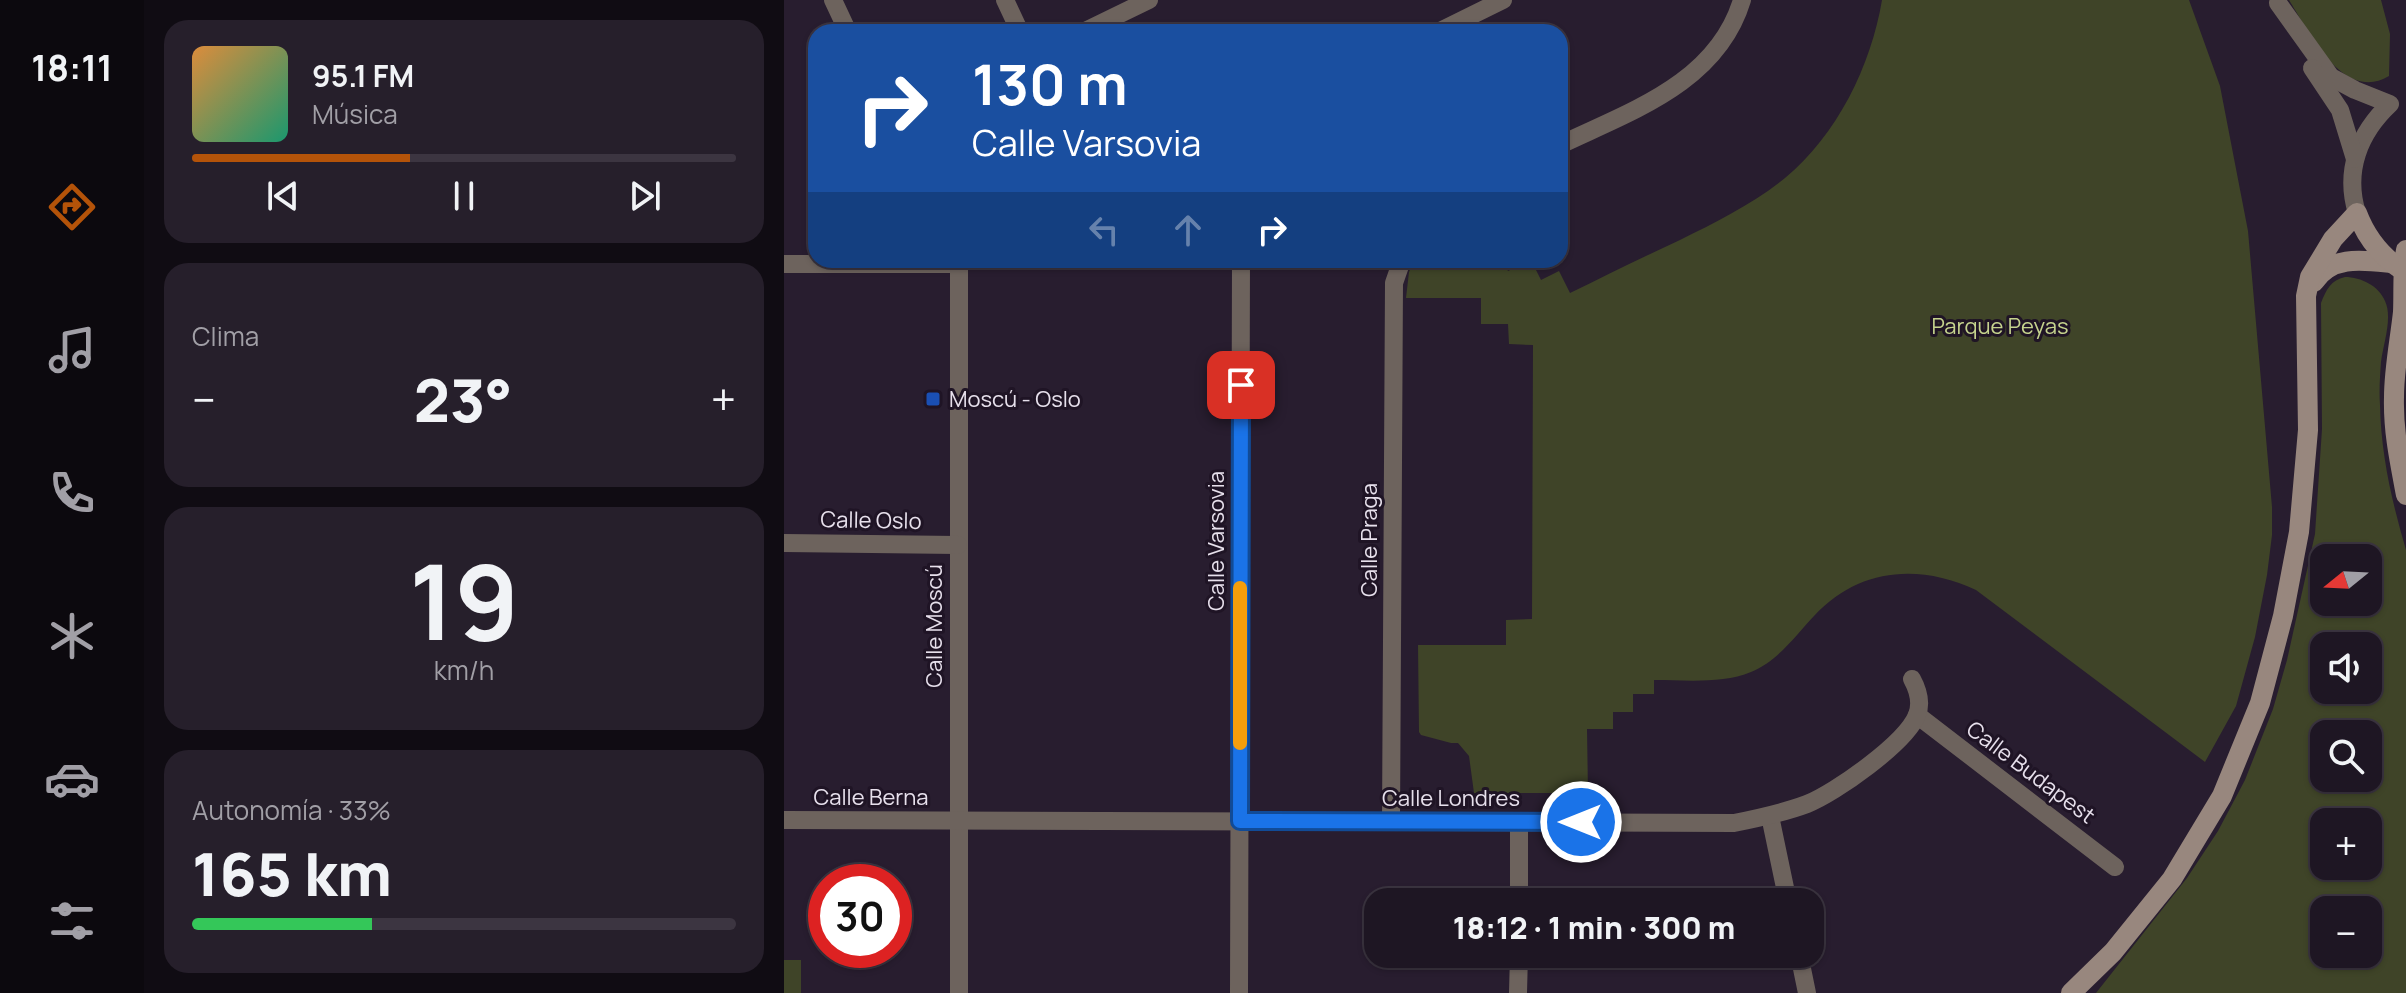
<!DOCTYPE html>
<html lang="es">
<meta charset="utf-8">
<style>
body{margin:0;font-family:Manrope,sans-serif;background:#261f2b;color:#f1f3f6;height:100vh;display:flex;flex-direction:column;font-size:30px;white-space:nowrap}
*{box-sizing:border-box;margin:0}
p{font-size:26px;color:#a19fa6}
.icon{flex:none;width:44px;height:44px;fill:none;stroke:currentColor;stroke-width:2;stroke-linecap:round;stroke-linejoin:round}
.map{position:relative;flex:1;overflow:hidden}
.details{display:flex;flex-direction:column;gap:20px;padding:20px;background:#100c13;width:640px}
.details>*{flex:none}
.banner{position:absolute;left:24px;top:24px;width:760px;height:244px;border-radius:24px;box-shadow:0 2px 6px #0004,0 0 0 2px #3c3541;background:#1a4fa0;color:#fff;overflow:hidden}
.needle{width:52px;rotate:252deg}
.fabs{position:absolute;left:1526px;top:544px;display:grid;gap:16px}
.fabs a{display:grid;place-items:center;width:72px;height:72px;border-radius:16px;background:#1e1623;box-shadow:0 2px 6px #0004,0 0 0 2px #3c3541;font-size:40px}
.speed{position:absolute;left:24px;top:864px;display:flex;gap:16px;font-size:40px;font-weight:700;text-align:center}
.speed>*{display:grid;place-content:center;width:104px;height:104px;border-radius:50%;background:#1e1623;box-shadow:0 2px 6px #0004,0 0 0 2px #3c3541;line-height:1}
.speed .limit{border:12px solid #d22;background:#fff;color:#111}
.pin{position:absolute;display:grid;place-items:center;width:68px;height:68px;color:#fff;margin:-34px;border-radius:16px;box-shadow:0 4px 12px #0006}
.me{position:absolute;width:88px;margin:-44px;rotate:270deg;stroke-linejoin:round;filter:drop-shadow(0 0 6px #0008)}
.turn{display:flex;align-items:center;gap:28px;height:168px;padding:0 32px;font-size:36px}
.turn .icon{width:104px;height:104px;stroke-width:2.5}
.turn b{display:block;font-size:56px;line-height:68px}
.lanes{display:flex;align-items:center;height:76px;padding:0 32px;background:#0003;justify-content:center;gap:40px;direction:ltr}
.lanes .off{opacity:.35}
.big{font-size:60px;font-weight:800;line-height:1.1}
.details .tile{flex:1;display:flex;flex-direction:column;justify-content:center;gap:12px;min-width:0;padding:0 28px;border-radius:24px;background:#261f2b}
.details .dial{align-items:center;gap:0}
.dial b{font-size:104px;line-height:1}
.song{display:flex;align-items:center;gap:24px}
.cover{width:96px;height:96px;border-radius:12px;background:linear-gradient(135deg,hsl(30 70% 55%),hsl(160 70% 35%))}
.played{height:8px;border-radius:4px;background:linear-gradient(90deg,#b45309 40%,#3c3541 40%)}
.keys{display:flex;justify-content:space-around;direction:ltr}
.heat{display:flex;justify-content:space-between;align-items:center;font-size:44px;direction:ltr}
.charge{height:12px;border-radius:6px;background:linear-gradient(90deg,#34c759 33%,#3c3541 0)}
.trip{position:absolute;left:580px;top:888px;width:460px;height:80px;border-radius:24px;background:#1e1623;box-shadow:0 2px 6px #0004,0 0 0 2px #3c3541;font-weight:800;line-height:80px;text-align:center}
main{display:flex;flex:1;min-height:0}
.tabs{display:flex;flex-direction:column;width:144px;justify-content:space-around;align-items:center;background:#0c090e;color:#a19fa6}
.tabs .icon{width:56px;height:56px}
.tabs .active{color:#b45309}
.tabs b{font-size:36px;color:#f1f3f6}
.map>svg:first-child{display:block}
.green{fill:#3f4428;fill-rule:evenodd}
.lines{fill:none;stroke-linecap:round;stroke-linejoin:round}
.street{stroke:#6d635d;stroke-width:18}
.secondary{stroke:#98877e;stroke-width:20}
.route-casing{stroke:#114b97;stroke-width:20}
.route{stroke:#1a73e8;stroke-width:14}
.slow{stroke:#f59e0b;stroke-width:14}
.transit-dot{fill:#1a4fb4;stroke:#1f1425;stroke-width:3}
.labels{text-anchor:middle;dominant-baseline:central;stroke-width:6;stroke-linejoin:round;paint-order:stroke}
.park-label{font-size:22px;fill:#c5d38d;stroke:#1f1425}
.poi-label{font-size:22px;fill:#e7e0ec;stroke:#1f1425;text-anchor:start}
.street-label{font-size:22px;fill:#e7e0ec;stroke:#1f1425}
</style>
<main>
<nav class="tabs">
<b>18:11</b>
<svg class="icon active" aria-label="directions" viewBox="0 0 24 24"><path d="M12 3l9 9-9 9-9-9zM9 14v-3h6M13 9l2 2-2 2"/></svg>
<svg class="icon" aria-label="music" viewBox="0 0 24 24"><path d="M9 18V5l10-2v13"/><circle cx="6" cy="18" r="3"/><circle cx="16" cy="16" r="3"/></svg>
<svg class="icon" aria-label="phone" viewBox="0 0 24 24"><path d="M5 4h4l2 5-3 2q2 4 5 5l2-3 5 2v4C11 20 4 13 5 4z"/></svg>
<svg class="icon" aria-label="climate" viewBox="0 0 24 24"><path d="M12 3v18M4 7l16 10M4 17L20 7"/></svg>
<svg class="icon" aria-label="car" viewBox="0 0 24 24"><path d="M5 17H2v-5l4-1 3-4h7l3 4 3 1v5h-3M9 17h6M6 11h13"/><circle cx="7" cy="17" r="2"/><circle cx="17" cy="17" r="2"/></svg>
<svg class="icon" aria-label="filters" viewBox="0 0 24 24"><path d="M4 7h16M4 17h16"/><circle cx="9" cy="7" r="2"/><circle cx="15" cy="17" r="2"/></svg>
</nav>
<section class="details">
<div class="tile">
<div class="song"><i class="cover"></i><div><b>95.1 FM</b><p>Música</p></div></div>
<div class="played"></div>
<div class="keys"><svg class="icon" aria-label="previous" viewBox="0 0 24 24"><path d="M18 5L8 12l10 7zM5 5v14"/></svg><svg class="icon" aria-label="pause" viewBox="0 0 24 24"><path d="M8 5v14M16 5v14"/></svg><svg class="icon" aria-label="next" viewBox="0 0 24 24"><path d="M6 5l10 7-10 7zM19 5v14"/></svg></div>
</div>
<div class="tile"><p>Clima</p>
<div class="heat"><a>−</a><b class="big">23°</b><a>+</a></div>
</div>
<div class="tile dial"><b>19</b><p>km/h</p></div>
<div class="tile"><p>Autonomía · 33%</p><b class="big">165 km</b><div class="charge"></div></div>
</section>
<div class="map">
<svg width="1622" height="993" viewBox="0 0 1622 993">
<rect width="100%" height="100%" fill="#281d2f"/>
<g class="green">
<path d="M1098 0H1405L1436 86 1464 231 1488 507V535L1483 575 1471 637 1452 706 1421 762 1192 590C1135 563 1074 568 1030 616 1012 635 994 661 967 672 938 684 901 680 870 680V694H849V712H829V729H803L804 793H690L685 756 674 743H667L637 735 635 732 634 645H722V620L748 619 749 345 725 344 724 324H697V298H622L625 272 630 260H718L724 271 747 260 757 280 775 271 786 293C823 275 859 257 896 240 932 222 969 204 1001 178 1053 135 1087 66 1098 0Z"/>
<path d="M1505 0H1597L1606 34 1605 76C1559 104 1524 30 1505 0Z"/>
<path d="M1561 277C1577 277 1595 286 1601 301 1609 318 1599 344 1597 362 1596 376 1595 391 1596 405 1597 455 1608 502 1622 550V993H1312L1403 878 1434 831 1461 780 1489 709 1503 660 1531 534 1538 429 1537 303C1542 290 1547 280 1561 277ZM1584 558V602H1540V558ZM1584 646V690H1540V646ZM1584 734V778H1540V734ZM1584 822V866H1540V822ZM1540 910H1584V954H1540Z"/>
<rect x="0" y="960" width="17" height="33"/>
</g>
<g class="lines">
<g class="street">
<polyline points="49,0 64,32"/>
<polyline points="221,0 236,32"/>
<path d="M1494 3 1547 77 1571 90 1606 104C1575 133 1560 171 1573 213"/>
<polyline points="299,32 365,0"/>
<polyline points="654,32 719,0"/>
<polyline points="1528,68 1556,110 1571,159"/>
<path d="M776 145C847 111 933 83 958 0"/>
<polyline points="173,260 175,264 175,993"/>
<polyline points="0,264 175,264 182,261"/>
<polyline points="0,543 174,545"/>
<polyline points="1133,715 1331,867"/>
<polyline points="986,816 1004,902"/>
<path d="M0 820 950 823C975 818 999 813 1023 804 1051 793 1122 743 1133 715 1138 702 1134 690 1128 679"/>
<polyline points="607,821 610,283 618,260"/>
<polyline points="735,902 735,822"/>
<polyline points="1015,954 1023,993"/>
<polyline points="455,993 457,260"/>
<polyline points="734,993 735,954"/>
</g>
<g class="secondary">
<path d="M1622 250C1618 271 1620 291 1619 312 1616 340 1610 369 1610 397 1609 431 1616 463 1622 495"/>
<path d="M1530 282C1547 255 1579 260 1607 263"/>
<path d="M1287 993 1329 952 1388 879 1438 796 1476 703 1499 616 1515 532 1524 430 1522 296 1526 277 1549 239 1573 213C1582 237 1597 256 1618 270"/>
</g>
</g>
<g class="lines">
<g class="route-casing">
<polyline id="route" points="457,385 456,821 797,822"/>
</g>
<use href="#route" class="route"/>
<polyline class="slow" points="456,743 456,588"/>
</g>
<rect class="transit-dot" x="141" y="391" width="16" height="16" rx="4"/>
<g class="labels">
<g class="park-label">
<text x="1216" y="326">Parque Peyas</text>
</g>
<g class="poi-label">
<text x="165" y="399">Moscú - Oslo</text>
</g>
<g class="street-label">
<text transform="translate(87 520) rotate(1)">Calle Oslo</text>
<text transform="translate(585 540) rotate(-90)">Calle Praga</text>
<text transform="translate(432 541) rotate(-90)">Calle Varsovia</text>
<text transform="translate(150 626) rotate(-90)">Calle Moscú</text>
<text transform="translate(1247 772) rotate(37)">Calle Budapest</text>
<text x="87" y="797">Calle Berna</text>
<text x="667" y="798">Calle Londres</text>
</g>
</g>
</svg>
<div class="fabs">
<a><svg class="needle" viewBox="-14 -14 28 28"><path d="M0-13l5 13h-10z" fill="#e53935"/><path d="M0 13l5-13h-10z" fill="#a19fa6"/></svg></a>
<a><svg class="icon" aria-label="sound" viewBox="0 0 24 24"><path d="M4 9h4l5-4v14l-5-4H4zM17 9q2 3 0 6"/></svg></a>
<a><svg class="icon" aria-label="search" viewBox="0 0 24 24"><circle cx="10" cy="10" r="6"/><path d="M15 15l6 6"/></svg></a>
<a>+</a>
<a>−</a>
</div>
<div class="speed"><div class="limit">30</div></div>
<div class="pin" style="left:457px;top:385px;background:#d93025"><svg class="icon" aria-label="arrive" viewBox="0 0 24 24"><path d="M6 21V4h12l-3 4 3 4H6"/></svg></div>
<svg class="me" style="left:797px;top:822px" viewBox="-20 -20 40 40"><circle r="17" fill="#1a73e8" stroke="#fff" stroke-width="3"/><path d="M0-11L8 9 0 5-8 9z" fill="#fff"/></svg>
<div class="trip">18:12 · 1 min · 300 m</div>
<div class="banner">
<div class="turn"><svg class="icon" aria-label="right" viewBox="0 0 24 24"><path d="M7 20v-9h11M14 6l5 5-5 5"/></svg><div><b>130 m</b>Calle Varsovia</div></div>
<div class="lanes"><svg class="icon off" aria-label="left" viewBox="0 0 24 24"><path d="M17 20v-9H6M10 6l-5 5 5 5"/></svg><svg class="icon off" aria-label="ahead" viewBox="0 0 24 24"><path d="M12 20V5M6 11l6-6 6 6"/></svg><svg class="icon" aria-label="right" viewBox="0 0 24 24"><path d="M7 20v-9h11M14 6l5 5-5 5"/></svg></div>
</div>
</div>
</main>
